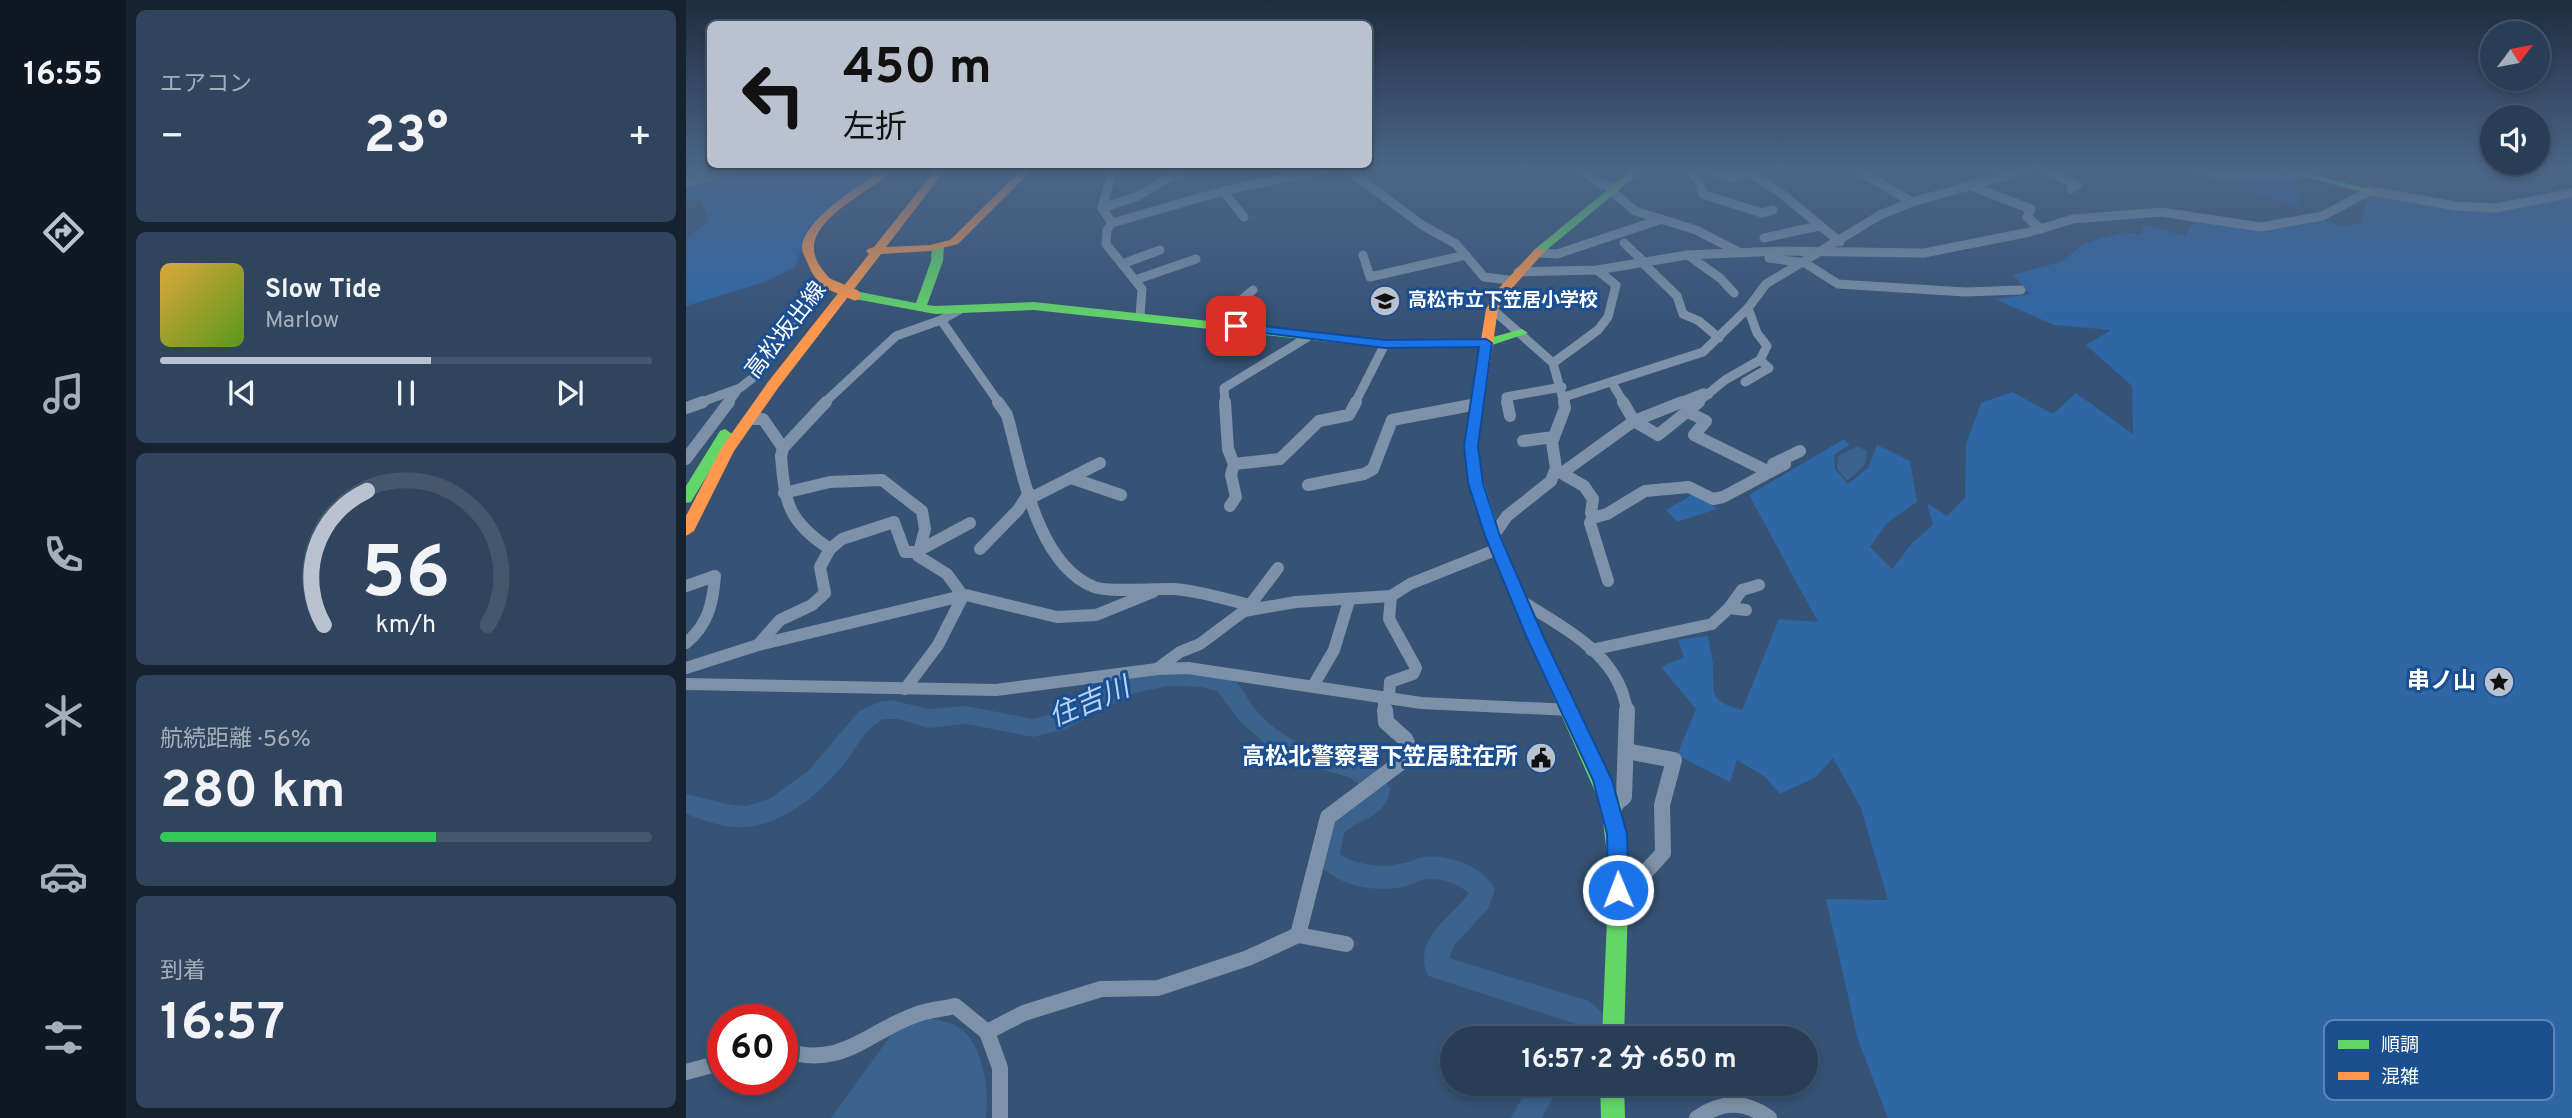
<!DOCTYPE html>
<html lang="ja">
<meta charset="utf-8">
<style>
body{margin:0;font-family:Overpass,"Noto Sans JP",sans-serif;background:#30455d;color:#f1f3f6;height:100vh;display:flex;flex-direction:column;font-size:26px;white-space:nowrap}
*{box-sizing:border-box;margin:0}
p{font-size:23px;color:#a5aeba}
.icon{flex:none;width:38px;height:38px;fill:none;stroke:currentColor;stroke-width:2;stroke-linecap:round;stroke-linejoin:round}
.map{position:relative;flex:1;overflow:hidden}
.panel{display:flex;flex-direction:column;gap:10px;padding:10px;background:#162230;width:560px}
.panel>*{flex:none}
.top-card{position:absolute;left:21px;top:21px;width:665px;height:147px;border-radius:10px;box-shadow:0 4px 10px #0003,0 0 0 2px #44576d;background:#b9c2ce;color:#111;overflow:hidden}
.needle{width:46px;rotate:58deg}
.fabs{position:absolute;left:1794px;top:21px;display:grid;gap:14px}
.fabs a{display:grid;place-items:center;width:70px;height:70px;border-radius:50%;background:#283e57;box-shadow:0 4px 10px #0003,0 0 0 2px #44576d;font-size:35px}
.speed{position:absolute;left:21px;top:1004px;display:flex;gap:14px;font-size:35px;font-weight:700;text-align:center}
.speed>*{display:grid;place-content:center;width:91px;height:91px;border-radius:50%;background:#283e57;box-shadow:0 4px 10px #0003,0 0 0 2px #44576d;line-height:1}
.speed .limit{border:10px solid #d22;background:#fff;color:#111}
.pin{position:absolute;display:grid;place-items:center;width:60px;height:60px;color:#fff;margin:-30px;border-radius:14px;box-shadow:0 4px 10px #0006}
.me{position:absolute;width:77px;margin:-38px;rotate:359deg;stroke-linejoin:round;filter:drop-shadow(0 0 5px #0008)}
.turn{display:flex;align-items:center;gap:24px;height:147px;padding:0 21px;font-size:32px}
.turn .icon{width:91px;height:91px;stroke-width:2.5}
.turn b{display:block;font-size:49px;line-height:60px}
.big{font-size:52px;font-weight:700;line-height:1.1}
.panel .widget{flex:1;display:flex;flex-direction:column;justify-content:center;gap:10px;min-width:0;padding:0 24px;border-radius:10px;background:#30455d}
.panel .dial{align-items:center;gap:0}
.dial svg{height:182px;overflow:visible;fill:none;stroke:#44576d;stroke-width:7;stroke-linecap:round;text-anchor:middle}
.dial text{fill:#f1f3f6;stroke:none}
.song{display:flex;align-items:center;gap:21px}
.cover{width:84px;height:84px;border-radius:10px;background:linear-gradient(135deg,hsl(40 70% 55%),hsl(90 70% 35%))}
.played{height:7px;border-radius:4px;background:linear-gradient(90deg,#b9c2ce 55%,#44576d 55%)}
.keys{display:flex;justify-content:space-around;direction:ltr}
.heat{display:flex;justify-content:space-between;align-items:center;font-size:38px;direction:ltr}
.charge{height:10px;border-radius:5px;background:linear-gradient(90deg,#34c759 56%,#44576d 0)}
.trip{position:absolute;left:754px;top:1026px;width:378px;height:70px;border-radius:35px;background:#283e57;box-shadow:0 4px 10px #0003,0 0 0 2px #44576d;font-weight:700;line-height:70px;text-align:center}
main{display:flex;flex:1;min-height:0}
.tabs{display:flex;flex-direction:column;width:126px;justify-content:space-around;align-items:center;background:#101923;color:#a5aeba}
.tabs .icon{width:49px;height:49px}
.tabs .selected{color:#b9c2ce}
.tabs b{font-size:32px;color:#f1f3f6}
.map>svg:first-child{display:block}
.green{fill:#2f66a5}
.water{fill:#3b618d}
.lines{fill:none;stroke-linecap:round;stroke-linejoin:round}
.river{fill:#3b618d;fill-rule:evenodd}
.street-far2{stroke:#7d92a8;stroke-width:9}
.street-far1{stroke:#7d92a8;stroke-width:12}
.street{stroke:#7d92a8;stroke-width:16}
.fast{fill:#63d668;fill-rule:evenodd}
.slow{fill:#ff974d;fill-rule:evenodd}
.slow-bridge{stroke:#ff974d;stroke-width:11}
.route{fill:#1a73e8;stroke:#114b97;stroke-width:2}
.labels{text-anchor:middle;dominant-baseline:central;stroke-width:6;stroke-linejoin:round;paint-order:stroke}
.far-poi-label{font-size:19px;font-weight:bold;fill:#fff;stroke:#1b4f8f;text-anchor:start}
.street-label{font-size:23px;fill:#fff;stroke:#1b4f8f}
.poi-label{font-size:23px;font-weight:bold;fill:#fff;stroke:#1b4f8f;text-anchor:end}
.near-water-label{font-size:28px;font-style:italic;fill:#b5d3f5;stroke:#1b4f8f}
.key{fill:#1b4f8f;stroke:#5f84b1;stroke-width:2}
.key-label{font-size:19px;fill:#fff}
</style>
<main>
<nav class="tabs">
<b>16:55</b>
<svg class="icon selected" aria-label="directions" viewBox="0 0 24 24"><path d="M12 3l9 9-9 9-9-9zM9 14v-3h6M13 9l2 2-2 2"/></svg>
<svg class="icon" aria-label="music" viewBox="0 0 24 24"><path d="M9 18V5l10-2v13"/><circle cx="6" cy="18" r="3"/><circle cx="16" cy="16" r="3"/></svg>
<svg class="icon" aria-label="phone" viewBox="0 0 24 24"><path d="M5 4h4l2 5-3 2q2 4 5 5l2-3 5 2v4C11 20 4 13 5 4z"/></svg>
<svg class="icon" aria-label="climate" viewBox="0 0 24 24"><path d="M12 3v18M4 7l16 10M4 17L20 7"/></svg>
<svg class="icon" aria-label="car" viewBox="0 0 24 24"><path d="M5 17H2v-5l4-1 3-4h7l3 4 3 1v5h-3M9 17h6M6 11h13"/><circle cx="7" cy="17" r="2"/><circle cx="17" cy="17" r="2"/></svg>
<svg class="icon" aria-label="filters" viewBox="0 0 24 24"><path d="M4 7h16M4 17h16"/><circle cx="9" cy="7" r="2"/><circle cx="15" cy="17" r="2"/></svg>
</nav>
<section class="panel">
<div class="widget"><p>エアコン</p>
<div class="heat"><a>−</a><b class="big">23°</b><a>+</a></div>
</div>
<div class="widget">
<div class="song"><i class="cover"></i><div><b>Slow Tide</b><p>Marlow</p></div></div>
<div class="played"></div>
<div class="keys"><svg class="icon" aria-label="previous" viewBox="0 0 24 24"><path d="M18 5L8 12l10 7zM5 5v14"/></svg><svg class="icon" aria-label="pause" viewBox="0 0 24 24"><path d="M8 5v14M16 5v14"/></svg><svg class="icon" aria-label="next" viewBox="0 0 24 24"><path d="M6 5l10 7-10 7zM19 5v14"/></svg></div>
</div>
<div class="widget dial"><svg viewBox="0 0 100 80">
<path d="M14 69A42 42 0 1 1 86 69"/>
<path d="M14 69A42 42 0 0 1 33 10" stroke="#b9c2ce"/>
<text x="50" y="56" font-size="32" font-weight="700">56</text>
<text x="50" y="72" font-size="11">km/h</text>
</svg></div>
<div class="widget"><p>航続距離 · 56%</p><b class="big">280 km</b><div class="charge"></div></div>
<div class="widget"><p>到着</p><b class="big">16:57</b></div>
</section>
<div class="map">
<svg width="1886" height="1118" viewBox="0 0 1886 1118">
<rect width="100%" height="100%" fill="#365274"/>
<g class="green">
<polygon points="0,169 197,169 122,227 109,267 79,282 0,306 0,239 23,220 13,197 0,201"/>
<polygon points="1610,177 1614,207 1563,190 1562,178"/>
<path d="M1687 194 1776 210 1818 211 1886 196V1118H1202L1172 1040 1140 899 1202 900 1175 808 1147 758 1130 777 1094 794 1079 777 1051 760 1044 782 991 755 1010 709 975 667 998 657 992 640 1022 636C1023 645 1026 655 1027 664 1028 695 1022 700 1056 710L1093 619 1132 622 1063 495 1158 439 1163 445 1148 455 1149 469 1162 484 1182 468 1191 445 1224 461 1231 502 1201 523 1184 547 1206 569 1227 542 1247 525 1241 503 1261 516 1279 498 1280 444 1295 403 1326 392 1367 414 1390 393 1447 434 1446 386 1400 345 1425 330 1368 325 1309 299 1344 294 1327 275 1377 261 1397 244 1439 232 1455 235 1457 225 1499 236 1506 223 1475 214 1550 227 1636 219 1655 226 1676 223 1679 198Z"/>
<polygon points="1009,493 1031,509 991,522 980,510"/>
</g>
<g class="water">
<path d="M1171 446 1181 451C1182 467 1172 471 1161 481L1151 469 1152 456Z"/>
<path d="M239 1017C249 1020 262 1021 271 1026 297 1041 304 1091 300 1118H145L208 1031Z"/>
</g>
<g class="lines">
<g class="river">
<path d="M495 669C511 669 532 669 547 679 556 686 560 696 566 705 578 721 598 737 617 744 649 757 687 753 704 789 701 817 676 817 658 833L654 854C671 866 698 868 718 863 725 862 731 857 739 857 763 854 799 867 809 890L802 909 769 944 763 958 903 1001 916 1012 924 1038H896V1030L887 1023 742 976C726 938 763 920 783 893 771 884 753 876 736 880 731 881 726 884 721 886 690 894 642 886 628 855 637 805 650 821 680 794V788L662 777 617 764 588 751 554 722 532 692 517 687 482 686 448 693 380 729 347 737 280 724 242 728 212 719H197C180 728 172 745 161 760 135 794 93 830 48 827 31 826 15 819 0 814V794L46 805 61 806 83 799 123 770 173 711 193 702 206 700 242 709 280 706 347 719 376 711 430 681 459 673Z"/>
<polygon points="844,1083 875,1083 856,1118 825,1118"/>
</g>
<g class="street-far2">
<polyline points="661,169 736,225 770,244 798,277 823,280"/>
<polyline points="896,169 912,183 929,188"/>
<polyline points="1003,169 1014,183 1016,194 1076,213 1087,210"/>
<polyline points="1018,169 1044,178 1063,172"/>
<polyline points="1067,169 1063,172 1095,193 1154,242"/>
<polyline points="1170,169 1226,202 1344,169"/>
<polyline points="1356,169 1391,185 1385,189"/>
<polyline points="1504,169 1542,176 1615,174"/>
<polyline points="0,183 48,169"/>
<polyline points="1285,186 1345,209 1341,217 1355,229"/>
<polyline points="537,191 558,217"/>
<polyline points="926,191 949,211 1010,230 1051,251"/>
<polyline points="416,208 427,169"/>
<polyline points="426,223 537,191 638,169"/>
<polyline points="1078,238 1133,226"/>
<polyline points="938,243 959,263"/>
<polyline points="853,253 871,254 976,219"/>
<polyline points="677,255 684,277 780,255"/>
<polyline points="1002,255 1034,278 1048,293"/>
<polyline points="1083,258 1119,263 1152,284 1279,292 1335,290"/>
<polyline points="436,264 474,250"/>
<polyline points="958,264 991,296 997,314 1013,321 1033,338"/>
<polyline points="832,272 911,270 1001,255 1096,251 1238,253 1344,232 1387,219 1475,212 1575,227 1636,216 1684,191 1770,206 1810,208 1886,193"/>
<polyline points="449,280 510,259"/>
<polyline points="806,309 867,363 878,403"/>
<polyline points="273,310 255,320 313,403"/>
<polyline points="454,316 456,289 420,244 421,230 426,223 416,208 452,196 497,169"/>
<polyline points="527,324 567,290"/>
<polyline points="867,363 912,330 922,317 930,285 911,270"/>
<polyline points="1059,382 1083,368 1074,360 1081,346 1071,333 1062,308"/>
<polyline points="926,383 938,403"/>
<polyline points="878,397 1017,352 1062,308 1080,284 1194,215 1226,202"/>
<polyline points="13,403 54,388 68,377 140,283"/>
<polyline points="42,403 50,392"/>
<polyline points="138,403 210,336 255,320"/>
<polyline points="539,403 538,388 622,337"/>
<polyline points="669,403 699,344"/>
<polyline points="821,403 820,397 876,387"/>
<polyline points="992,403 1017,393 1023,394"/>
<polyline points="1011,403 1039,380 1074,360"/>
</g>
<g class="street-far1">
<path d="M312 402 321 415C336 468 350 564 408 587 423 593 469 588 488 589 516 591 545 601 572 607"/>
<polyline points="539,402 542,449 548,464"/>
<polyline points="821,402 824,416"/>
<polyline points="937,402 948,421 972,435 1013,402"/>
<polyline points="0,408 17,402"/>
<polyline points="1002,412 1020,421 1008,435 1083,472"/>
<polyline points="64,419 77,419 97,448"/>
<polyline points="837,441 868,437"/>
<polyline points="0,459 43,402"/>
<polyline points="1087,464 1114,451"/>
<polyline points="870,470 898,486 907,499 905,513 910,517 921,514 959,491 1003,487 1027,499 1037,497 1099,464"/>
<polyline points="876,473 948,421 996,402"/>
<polyline points="385,478 435,495"/>
<polyline points="622,485 678,474 687,469 706,420 791,404"/>
<polyline points="98,493 144,482 196,480 236,511 239,529 232,556 261,574 277,596 252,645 219,689"/>
<polyline points="345,498 414,463"/>
<polyline points="544,506 550,497 545,475 548,464 594,459 633,421 663,415 670,402"/>
<polyline points="908,515 904,523 922,581"/>
<polyline points="807,536 821,516 865,481 870,468 866,442 879,408 878,402"/>
<polyline points="144,549 156,539 208,522 219,552 230,552 284,523"/>
<polyline points="294,549 332,510 343,493"/>
<path d="M0 586 29 576C27 603 22 625 0 643"/>
<path d="M834 600C878 629 934 654 941 712"/>
<polyline points="564,605 592,568"/>
<polyline points="1043,608 1056,590 1073,585"/>
<path d="M72 645 94 620 126 605 139 593 134 567 144 549C102 521 99 504 95 456L97 448 140 402"/>
<polyline points="905,650 1026,624 1043,608 1060,610"/>
<polyline points="0,668 72,645 280,595 371,617 410,615 467,592"/>
<polyline points="471,669 494,652 514,644 558,611 610,602 705,596 724,584 812,549"/>
<polyline points="0,684 310,690 471,669 502,668 735,703 885,710"/>
<polyline points="627,686 648,650 663,601"/>
<polyline points="697,697 699,712"/>
<polyline points="703,698 704,682 727,674 730,668 703,619 705,596"/>
</g>
<g class="street">
<polyline points="925,808 938,797 941,710"/>
<polyline points="932,890 948,885 977,853 976,805 988,760 940,751"/>
<polyline points="660,944 612,935 642,817 726,754 719,739 700,722 699,710"/>
<polyline points="301,1032 314,1068 314,1118"/>
<path d="M96 1050C157 1070 181 1031 232 1014 243 1010 257 1009 269 1006L301 1032 338 1013 415 989 472 988 562 958 612 935"/>
<polyline points="0,1072 37,1062"/>
<path d="M1011 1118C1036 1101 1058 1100 1083 1118"/>
</g>
<g class="fast">
<polygon points="947,169 958,169 857,253 849,253 849,249"/>
<polygon points="1590,169 1607,169 1689,191 1684,194"/>
<polygon points="252,244 258,247 257,261 241,305 249,306 348,302 699,340 800,339 836,329 842,333 800,347 699,348 348,310 249,314 169,299 163,295 169,291 230,303 245,261 246,247"/>
<polygon points="39,429 46,434 5,502 0,503 0,486 34,431"/>
<polygon points="790,475 797,480 815,536 857,637 935,805 943,870 938,1038 916,1038 923,870 915,805 841,637 799,536 783,480"/>
<polygon points="914,1083 938,1083 939,1118 915,1118"/>
</g>
<g class="slow">
<path d="M198 169H209C189 189 129 215 128 247 127 262 140 274 149 284L143 288C132 284 126 274 122 264 120 259 116 253 116 248 117 219 176 184 198 169Z"/>
<polygon points="250,169 260,169 200,247 244,245 264,240 336,169 347,169 272,244 244,251 195,254 92,388 48,451 8,531 0,536 0,516 36,447 82,382 183,254 180,251 182,249 188,247"/>
<polygon points="853,248 859,251 822,293 812,309 792,446 797,480 790,485 783,480 778,446 800,309 813,288 849,249"/>
</g>
<polyline class="slow-bridge" points="143,284 169,295"/>
</g>
<linearGradient id="sky" x2="0" y2="1"><stop stop-color="#1e2d40"/><stop offset="0.52" stop-color="#4c6688"/><stop offset="1" stop-color="#4c6688" stop-opacity="0"/></linearGradient>
<rect width="1886" height="325" fill="url(#sky)"/>
<polygon class="route" points="550,323 699,340 800,339 806,343 792,446 797,483 814,536 858,638 926,780 941,834 943,890 940,897 932,900 925,897 922,890 921,834 907,780 841,638 799,536 782,483 778,446 793,347 699,348 545,329 543,326"/>
<defs>
<g id="school-disc" transform="scale(1.575)"><circle r="9.5" fill="#b9c2ce" stroke="#1b4f8f"/><path d="M0-5L7-2L0 1L-7-2ZM-4 1L0 2.5L4 1V4Q0 6-4 4Z" fill="#111"/></g>
<g id="sight-disc" transform="scale(1.575)"><circle r="9.5" fill="#b9c2ce" stroke="#1b4f8f"/><path d="M0-6L1.8-2.2L6-1.7L2.9 1.2L3.7 5.4L0 3.3L-3.7 5.4L-2.9 1.2L-6-1.7L-1.8-2.2Z" fill="#111"/></g>
<g id="civic-disc" transform="scale(1.575)"><circle r="9.5" fill="#b9c2ce" stroke="#1b4f8f"/><path d="M-.6-6.5H3V-4.5H.6V-3L4-1V1h2V6H-6V1h2V-1L-.6-3ZM-1.2 2.5V6h2.4V2.5Z" fill="#111"/></g>
</defs>
<g fill-rule="evenodd">
<use href="#school-disc" x="699" y="301"/>
<use href="#sight-disc" x="1813" y="682"/>
<use href="#civic-disc" x="855" y="758"/>
</g>
<g class="labels">
<g class="far-poi-label">
<text x="722" y="301">高松市立下笠居小学校</text>
</g>
<g class="street-label">
<text transform="translate(101 331) rotate(-52)">高松坂出線</text>
</g>
<g class="poi-label">
<text x="1790" y="682">串ノ山</text>
<text x="832" y="758">高松北警察署下笠居駐在所</text>
</g>
<g class="near-water-label">
<text transform="translate(404 704) rotate(-23)">住吉川</text>
</g>
</g>
<rect x="1638" y="1020" width="230" height="80" rx="10" class="key"/>
<rect x="1652" y="1040" width="31" height="9" fill="#63d668"/>
<rect x="1652" y="1072" width="31" height="8" fill="#ff974d"/>
<g class="key-label">
<text x="1695" y="1051">順調</text>
<text x="1695" y="1083">混雑</text>
</g>
</svg>
<div class="fabs">
<a><svg class="needle" viewBox="-14 -14 28 28"><path d="M0-13l5 13h-10z" fill="#e53935"/><path d="M0 13l5-13h-10z" fill="#a5aeba"/></svg></a>
<a><svg class="icon" aria-label="sound" viewBox="0 0 24 24"><path d="M4 9h4l5-4v14l-5-4H4zM17 9q2 3 0 6"/></svg></a>
</div>
<div class="speed"><div class="limit">60</div></div>
<div class="pin" style="left:550px;top:326px;background:#d93025"><svg class="icon" aria-label="arrive" viewBox="0 0 24 24"><path d="M6 21V4h12l-3 4 3 4H6"/></svg></div>
<svg class="me" style="left:932px;top:890px" viewBox="-20 -20 40 40"><circle r="17" fill="#1a73e8" stroke="#fff" stroke-width="3"/><path d="M0-11L8 9 0 5-8 9z" fill="#fff"/></svg>
<div class="trip">16:57 · 2 分 · 650 m</div>
<div class="top-card">
<div class="turn"><svg class="icon" aria-label="left" viewBox="0 0 24 24"><path d="M17 20v-9H6M10 6l-5 5 5 5"/></svg><div><b>450 m</b>左折</div></div>
</div>
</div>
</main>
